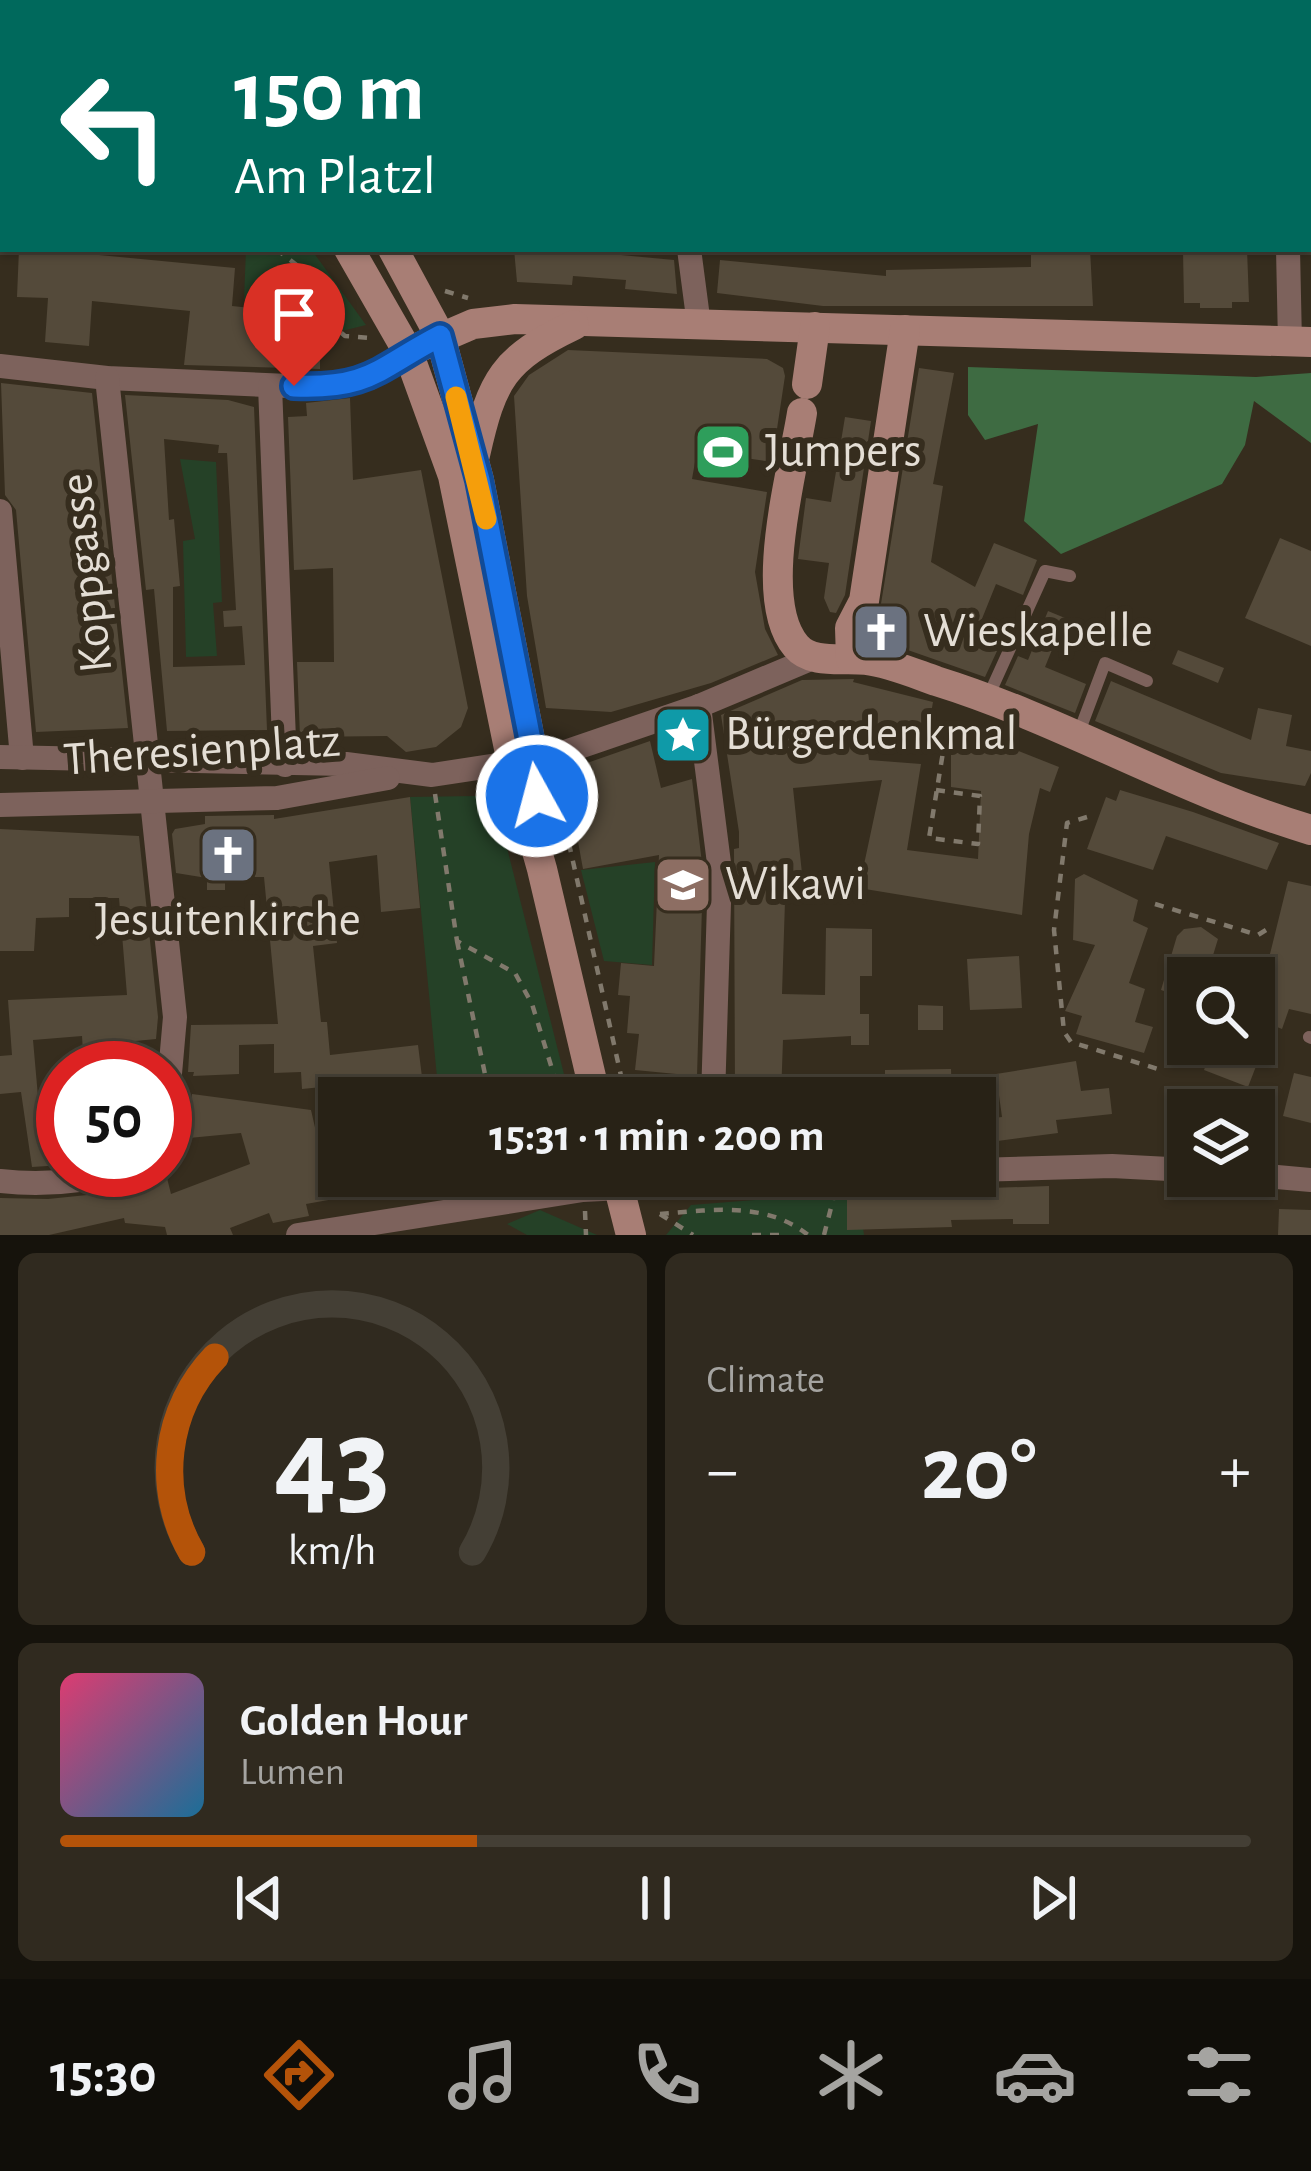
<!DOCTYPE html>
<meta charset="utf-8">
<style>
body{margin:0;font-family:"Alegreya Sans",sans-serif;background:#302a1f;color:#f1f3f6;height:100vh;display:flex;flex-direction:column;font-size:45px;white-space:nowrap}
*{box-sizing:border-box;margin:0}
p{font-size:39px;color:#a5a4a1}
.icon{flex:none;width:66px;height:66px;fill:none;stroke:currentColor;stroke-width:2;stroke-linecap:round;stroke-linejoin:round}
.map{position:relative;height:1235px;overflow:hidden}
.side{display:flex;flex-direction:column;gap:18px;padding:18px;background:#16130c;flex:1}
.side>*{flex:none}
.hud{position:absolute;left:0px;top:0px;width:1311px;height:252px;box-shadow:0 3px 9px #0004,0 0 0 3px #443f35;background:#00695c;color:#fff;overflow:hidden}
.buttons{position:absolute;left:1167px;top:957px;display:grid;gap:24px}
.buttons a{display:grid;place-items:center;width:108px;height:108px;border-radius:0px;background:#282216;box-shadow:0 3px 9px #0004,0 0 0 3px #443f35;font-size:60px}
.speed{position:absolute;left:36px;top:1041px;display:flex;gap:24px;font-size:60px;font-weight:700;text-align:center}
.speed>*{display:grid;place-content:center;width:156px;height:156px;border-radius:50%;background:#282216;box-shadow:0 3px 9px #0004,0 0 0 3px #443f35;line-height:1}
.speed .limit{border:18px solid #d22;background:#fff;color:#111}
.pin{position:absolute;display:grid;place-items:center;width:102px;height:102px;color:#fff;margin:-123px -51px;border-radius:50% 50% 50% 0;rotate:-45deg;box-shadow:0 0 12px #0007}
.pin .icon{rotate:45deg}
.me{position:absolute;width:132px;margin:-66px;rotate:353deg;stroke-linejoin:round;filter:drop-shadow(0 0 9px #0008)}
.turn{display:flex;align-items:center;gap:42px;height:252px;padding:0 36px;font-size:54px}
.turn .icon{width:156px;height:156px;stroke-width:2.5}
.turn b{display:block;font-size:84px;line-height:102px}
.big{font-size:90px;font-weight:700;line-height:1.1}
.side .card{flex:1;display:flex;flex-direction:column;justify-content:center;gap:18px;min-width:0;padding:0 42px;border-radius:18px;background:#302a1f}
.side .dial{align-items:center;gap:0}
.dial svg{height:312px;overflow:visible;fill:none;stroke:#443f35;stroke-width:7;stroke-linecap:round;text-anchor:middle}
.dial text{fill:#f1f3f6;stroke:none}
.song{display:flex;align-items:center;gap:36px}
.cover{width:144px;height:144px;border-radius:18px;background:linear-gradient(135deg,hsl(340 70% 55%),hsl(200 70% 35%))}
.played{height:12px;border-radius:6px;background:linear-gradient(90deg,#b45309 35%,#443f35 35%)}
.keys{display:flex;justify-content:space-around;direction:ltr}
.heat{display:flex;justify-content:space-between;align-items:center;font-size:66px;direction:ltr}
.side .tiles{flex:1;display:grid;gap:18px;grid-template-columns:1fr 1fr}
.card:last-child{grid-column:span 2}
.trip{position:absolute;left:318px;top:1077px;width:678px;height:120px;border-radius:0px;background:#282216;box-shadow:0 3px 9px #0004,0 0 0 3px #443f35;font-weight:700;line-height:120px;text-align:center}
.tabs{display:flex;height:192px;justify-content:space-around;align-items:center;background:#100e09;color:#a5a4a1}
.tabs .icon{width:84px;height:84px}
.tabs .selected{color:#b45309}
.tabs b{font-size:54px;color:#f1f3f6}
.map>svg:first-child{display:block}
.green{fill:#254127}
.forest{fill:#3e6b42}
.building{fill:#544a3a;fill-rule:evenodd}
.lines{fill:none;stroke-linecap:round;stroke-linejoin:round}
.path{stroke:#81796c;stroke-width:4.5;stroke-dasharray:9 9;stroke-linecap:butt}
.lane{stroke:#7d625c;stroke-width:12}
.street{stroke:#7d625c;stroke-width:24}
.secondary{stroke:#a87e75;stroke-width:30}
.route-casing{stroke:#114b97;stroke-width:30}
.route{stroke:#1a73e8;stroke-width:21}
.slow{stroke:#f59e0b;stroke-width:21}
.labels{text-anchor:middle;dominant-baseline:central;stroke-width:12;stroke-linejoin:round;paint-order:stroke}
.poi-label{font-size:48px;fill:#e4ded5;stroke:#362d1e;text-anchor:start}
.street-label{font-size:48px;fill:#e4ded5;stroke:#362d1e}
</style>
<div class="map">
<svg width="1311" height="1235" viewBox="0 0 1311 1235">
<rect width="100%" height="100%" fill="#362d1e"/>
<g class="green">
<polygon points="246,249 311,249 366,325 330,334 317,307 244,300"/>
<polygon points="180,459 216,462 222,602 213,603 217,656 186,657 183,541 195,539"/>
<polygon points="477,796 491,809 503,832 570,1098 439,1098 410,797"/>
<polygon points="655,862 652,965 604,961 581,870"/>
<polygon points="858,1192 864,1235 666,1235 691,1205"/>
<polygon points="540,1210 597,1235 527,1235 507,1224"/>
</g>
<polygon class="forest" points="968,367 1256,377 1311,373 1311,443 1254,401 1245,445 1222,484 1061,554 1024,521 1038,424 985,440 968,415"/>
<g class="building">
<polygon points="19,249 99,249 99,255 235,268 232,306 320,315 320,369 184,365 190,311 92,301 89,346 45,342 48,298 17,297"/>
<polygon points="514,249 621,249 621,255 674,260 677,294 625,289 626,280 573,276 572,285 517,282"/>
<polygon points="1031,249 1090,249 1093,306 823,306 717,293 720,260 886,276 886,270 1031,267"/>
<polygon points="1247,249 1249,302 1232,302 1232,308 1200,308 1200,303 1184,303 1183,251"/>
<polygon points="568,350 767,359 783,368 785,376 772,462 697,451 692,479 767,492 755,572 765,629 778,655 711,683 611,712 546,708 527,596 514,396 529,375"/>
<polygon points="919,368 954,373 933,484 943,486 931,562 975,587 994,543 1037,560 1023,595 996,584 973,641 997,651 985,677 902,648 905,641 875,641"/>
<polygon points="1,383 92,393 128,728 36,732 16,510 5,495"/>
<path d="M125 395 228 400 254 407 267 730 167 731 154 589 146 590ZM164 439 219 445 218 453H227L236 610 223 611 224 627 242 626 245 665 173 667V587L180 586 174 519 169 520Z"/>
<polygon points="350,398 353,480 421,470 468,708 461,727 436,747 406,752 387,736 300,737 297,662 334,662 333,568 294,570 288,417 307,416 306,403"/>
<polygon points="845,417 871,421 845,595 836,613 830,612 824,598 829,563 798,559 806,498 831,502"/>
<polygon points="1280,538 1311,551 1311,646 1245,618"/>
<polygon points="1048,611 1065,618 1045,667 1086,684 1075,713 1005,685 1018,656 1028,660"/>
<polygon points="1178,650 1224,668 1218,683 1172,664"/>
<polygon points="854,679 853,682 933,702 929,725 865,725 869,760 921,764 907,850 978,859 981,791 951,787 951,751 981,754 989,742 998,743 1059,767 1050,792 1040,788 1029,834 1022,915 859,888 882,780 793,788 805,902 785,901 782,994 825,995 826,928 872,929 872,976 860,976 860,1014 869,1014 869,1045 851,1045 851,1036 783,1040 781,1096 735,1095 734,849 739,848 739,832 721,715 802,680"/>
<polygon points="1111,681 1251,740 1258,708 1292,715 1286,746 1311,751 1311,773 1305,786 1221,773 1095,721"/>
<polygon points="650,741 661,788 692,779 703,872 697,1076 635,1070 639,1034 627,1033 630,996 618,995 621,963 654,966 659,855 583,869 570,798 575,779 587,763"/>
<polygon points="1120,790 1193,812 1279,843 1267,870 1166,836 1153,870 1087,849 1106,797 1116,801"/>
<polygon points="410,797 420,908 381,912 377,855 329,862 337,943 313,946 321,1022 327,1022 330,1055 418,1045 422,1077 302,1089 301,1072 274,1073 274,1044 239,1045 239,1074 193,1076 194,1072 188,1072 191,1025 278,1024 264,877 225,877 225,890 207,890 207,878 176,873 172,834 175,829 205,824 205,816 274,815 274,819"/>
<polygon points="0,829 139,836 158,1017 156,1039 125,1042 126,1068 84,1068 82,1036 33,1040 39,1108 63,1107 63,1165 32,1167 21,1092 0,1094 0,1056 12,1055 8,1000 127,995 119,898 69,898 69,917 36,918 34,951 0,951"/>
<polygon points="1084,874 1138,900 1133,921 1148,928 1129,983 1145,989 1135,1022 1153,1027 1144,1053 1076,1034 1082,1016 1065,1011 1095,945 1073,940 1075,879"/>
<polygon points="1288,881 1311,886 1311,1014 1289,1009 1282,1029 1272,1025 1248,1087 1204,1070 1214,1044 1254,1044 1254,978 1238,978 1247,954 1268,962"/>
<polygon points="1201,927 1218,939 1206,978 1188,978 1188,999 1161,990 1177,936 1184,929"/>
<polygon points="1019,956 1022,1008 970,1010 967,959"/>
<polygon points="918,1005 943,1006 943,1030 918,1030"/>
<polygon points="1076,1061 1081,1091 1109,1088 1112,1114 1056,1120 1058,1133 975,1144 975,1120 1002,1117 996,1074"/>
<polygon points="951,1069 952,1098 885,1098 885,1070"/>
<polygon points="1294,1073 1311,1077 1311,1123 1283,1116"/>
<polygon points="192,1094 311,1110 327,1180 372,1176 373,1192 306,1204 309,1216 273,1223 269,1213 230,1228 233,1235 167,1235 165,1227 125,1223 124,1218 49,1235 0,1235 0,1198 48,1199 97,1194 129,1186 140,1177 165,1170 171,1194 250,1164 241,1133 189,1138"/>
<polygon points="1049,1186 1049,1224 1013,1224 1013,1219 951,1220 952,1227 847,1230 847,1193"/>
<polygon points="1279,1209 1311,1210 1311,1235 1278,1235"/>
</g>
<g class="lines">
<g class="path">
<polyline points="276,249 299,267 319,292 338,330 345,336 371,338"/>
<polyline points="445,291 468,298"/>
<polyline points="787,748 792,738"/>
<polyline points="936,790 980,796 978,844 929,838 944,746"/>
<polyline points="435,794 457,941 515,973 532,1004 561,1098"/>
<polyline points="561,808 626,1098"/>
<polyline points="1087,817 1067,823 1054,930 1064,1032 1071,1042 1161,1070"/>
<polyline points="1155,904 1258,935 1266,930"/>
<polyline points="457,941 490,1098"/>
<polyline points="585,1211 586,1235"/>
<path d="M660 1214C710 1210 766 1201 808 1235"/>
<polyline points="660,1214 693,1235"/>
<polyline points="752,1235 780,1235"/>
<polyline points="824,1235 833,1200"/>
</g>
<g class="lane">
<polyline points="988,697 1045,571 1070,576"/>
<polyline points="1078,735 1105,663 1147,681"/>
<polyline points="1309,1037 1311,1038"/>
</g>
<g class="street">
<polyline points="662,0 663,3"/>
<polyline points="929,0 929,3"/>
<polyline points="1279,0 1280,3"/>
<polyline points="0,20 3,66"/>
<polyline points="0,185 3,149"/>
<polyline points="689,249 699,325"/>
<polyline points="1288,249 1290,343"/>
<polyline points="0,366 107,378 313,387 370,378 408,352"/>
<polyline points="107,378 175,1017 165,1130"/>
<polyline points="270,386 285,765"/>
<polyline points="0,511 22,758"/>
<polyline points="699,706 720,871 713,1098"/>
<polyline points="0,757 346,764 432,775 550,757 699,706 813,658"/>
<polyline points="0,805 277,798 388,778"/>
<polyline points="975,1170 1112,1166 1188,1170"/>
<polyline points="1254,1175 1311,1180"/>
<path d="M0 1181C42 1186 84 1182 125 1170"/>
<polyline points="298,1235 583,1190 856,1176"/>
</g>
<g class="secondary">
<polyline points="324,3 325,0"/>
<polyline points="0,117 3,117"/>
<polyline points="349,249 408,352 453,476 512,763 542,869 596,1098"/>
<polyline points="393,249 440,336 479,480 534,760 537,803"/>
<polyline points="408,352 473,324 515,319 1311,342"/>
<polyline points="807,384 815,327"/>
<path d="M802 413C793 470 756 599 796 646 812 665 844 657 866 660 890 663 913 673 936 681 1065 721 1182 792 1311 830"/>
<path d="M475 455C492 379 503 359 574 325"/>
<polyline points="851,659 850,628 864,601 905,330"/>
<polyline points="616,1176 631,1235"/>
</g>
</g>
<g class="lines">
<g class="route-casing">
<path id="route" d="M294 386C371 389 378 368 440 336L479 480 534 760 537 796"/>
</g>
<use href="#route" class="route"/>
<polyline class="slow" points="456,397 486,519"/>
</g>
<defs>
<g id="stadium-square" transform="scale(3)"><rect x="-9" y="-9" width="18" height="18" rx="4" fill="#2e9e5b" stroke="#362d1e"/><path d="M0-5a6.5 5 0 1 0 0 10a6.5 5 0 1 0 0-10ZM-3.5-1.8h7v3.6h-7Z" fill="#fff"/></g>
<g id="church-square" transform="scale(3)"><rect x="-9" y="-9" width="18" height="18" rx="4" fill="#6b7280" stroke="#362d1e"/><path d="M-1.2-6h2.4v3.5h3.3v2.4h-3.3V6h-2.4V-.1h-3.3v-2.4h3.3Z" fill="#fff"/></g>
<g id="sight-square" transform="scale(3)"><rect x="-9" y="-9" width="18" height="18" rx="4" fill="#0f9aa8" stroke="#362d1e"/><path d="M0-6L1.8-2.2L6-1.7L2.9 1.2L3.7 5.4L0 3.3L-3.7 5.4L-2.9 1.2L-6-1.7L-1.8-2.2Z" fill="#fff"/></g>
<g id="school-square" transform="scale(3)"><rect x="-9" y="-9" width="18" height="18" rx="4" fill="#8d6e63" stroke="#362d1e"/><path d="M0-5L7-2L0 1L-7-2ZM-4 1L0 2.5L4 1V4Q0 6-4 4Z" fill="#fff"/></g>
</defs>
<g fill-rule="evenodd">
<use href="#stadium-square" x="723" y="452"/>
<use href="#church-square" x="881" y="632"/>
<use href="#sight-square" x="683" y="735"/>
<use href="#church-square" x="228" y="855"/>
<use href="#school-square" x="683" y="885"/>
</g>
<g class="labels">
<g class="poi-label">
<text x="765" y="452">Jumpers</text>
<text x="923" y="632">Wieskapelle</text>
<text x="725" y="735">Bürgerdenkmal</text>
<text x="725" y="885">Wikawi</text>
<text x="228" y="921" text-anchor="middle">Jesuitenkirche</text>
</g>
<g class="street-label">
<text transform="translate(87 573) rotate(-96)">Koppgasse</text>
<text transform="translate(202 751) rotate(-4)">Theresienplatz</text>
</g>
</g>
</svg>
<div class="buttons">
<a><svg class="icon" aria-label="search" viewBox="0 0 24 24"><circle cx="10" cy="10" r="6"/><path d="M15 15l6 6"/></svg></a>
<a><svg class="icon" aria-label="layers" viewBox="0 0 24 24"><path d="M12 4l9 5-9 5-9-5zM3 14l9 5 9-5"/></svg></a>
</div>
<div class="speed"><div class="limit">50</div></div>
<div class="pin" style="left:294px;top:386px;background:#d93025"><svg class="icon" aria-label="arrive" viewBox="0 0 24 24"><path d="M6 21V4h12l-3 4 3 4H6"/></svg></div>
<svg class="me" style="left:537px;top:796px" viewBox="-20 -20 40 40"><circle r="17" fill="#1a73e8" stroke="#fff" stroke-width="3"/><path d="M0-11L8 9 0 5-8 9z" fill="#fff"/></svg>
<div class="trip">15:31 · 1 min · 200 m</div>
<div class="hud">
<div class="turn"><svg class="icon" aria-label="left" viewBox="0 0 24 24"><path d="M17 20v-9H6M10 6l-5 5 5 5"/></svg><div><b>150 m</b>Am Platzl</div></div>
</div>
</div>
<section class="side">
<div class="tiles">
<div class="card dial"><svg viewBox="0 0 100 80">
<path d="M14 69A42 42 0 1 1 86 69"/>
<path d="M14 69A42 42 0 0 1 20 19" stroke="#b45309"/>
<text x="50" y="56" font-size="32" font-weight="700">43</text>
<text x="50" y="72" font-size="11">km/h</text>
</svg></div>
<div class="card"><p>Climate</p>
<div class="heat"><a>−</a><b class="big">20°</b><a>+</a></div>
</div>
<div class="card">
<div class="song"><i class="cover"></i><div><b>Golden Hour</b><p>Lumen</p></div></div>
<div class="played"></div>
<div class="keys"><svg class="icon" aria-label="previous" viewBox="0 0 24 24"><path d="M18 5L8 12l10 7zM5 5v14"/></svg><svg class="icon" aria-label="pause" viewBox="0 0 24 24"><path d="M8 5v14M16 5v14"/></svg><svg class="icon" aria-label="next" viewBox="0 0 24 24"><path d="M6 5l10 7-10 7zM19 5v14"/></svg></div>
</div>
</div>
</section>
<nav class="tabs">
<b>15:30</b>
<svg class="icon selected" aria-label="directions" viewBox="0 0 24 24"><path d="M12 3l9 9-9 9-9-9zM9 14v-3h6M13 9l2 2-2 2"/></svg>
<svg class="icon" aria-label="music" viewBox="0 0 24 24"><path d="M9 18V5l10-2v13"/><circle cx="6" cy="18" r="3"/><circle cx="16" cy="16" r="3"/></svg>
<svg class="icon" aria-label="phone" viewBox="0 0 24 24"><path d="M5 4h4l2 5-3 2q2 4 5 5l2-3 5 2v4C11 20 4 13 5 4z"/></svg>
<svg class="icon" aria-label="climate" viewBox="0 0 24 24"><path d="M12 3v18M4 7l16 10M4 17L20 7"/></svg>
<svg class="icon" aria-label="car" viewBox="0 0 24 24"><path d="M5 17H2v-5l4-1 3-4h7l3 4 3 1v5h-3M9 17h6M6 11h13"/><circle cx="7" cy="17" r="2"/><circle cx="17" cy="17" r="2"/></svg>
<svg class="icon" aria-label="filters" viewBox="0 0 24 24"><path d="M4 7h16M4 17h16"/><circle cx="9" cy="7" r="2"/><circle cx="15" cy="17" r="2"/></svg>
</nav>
